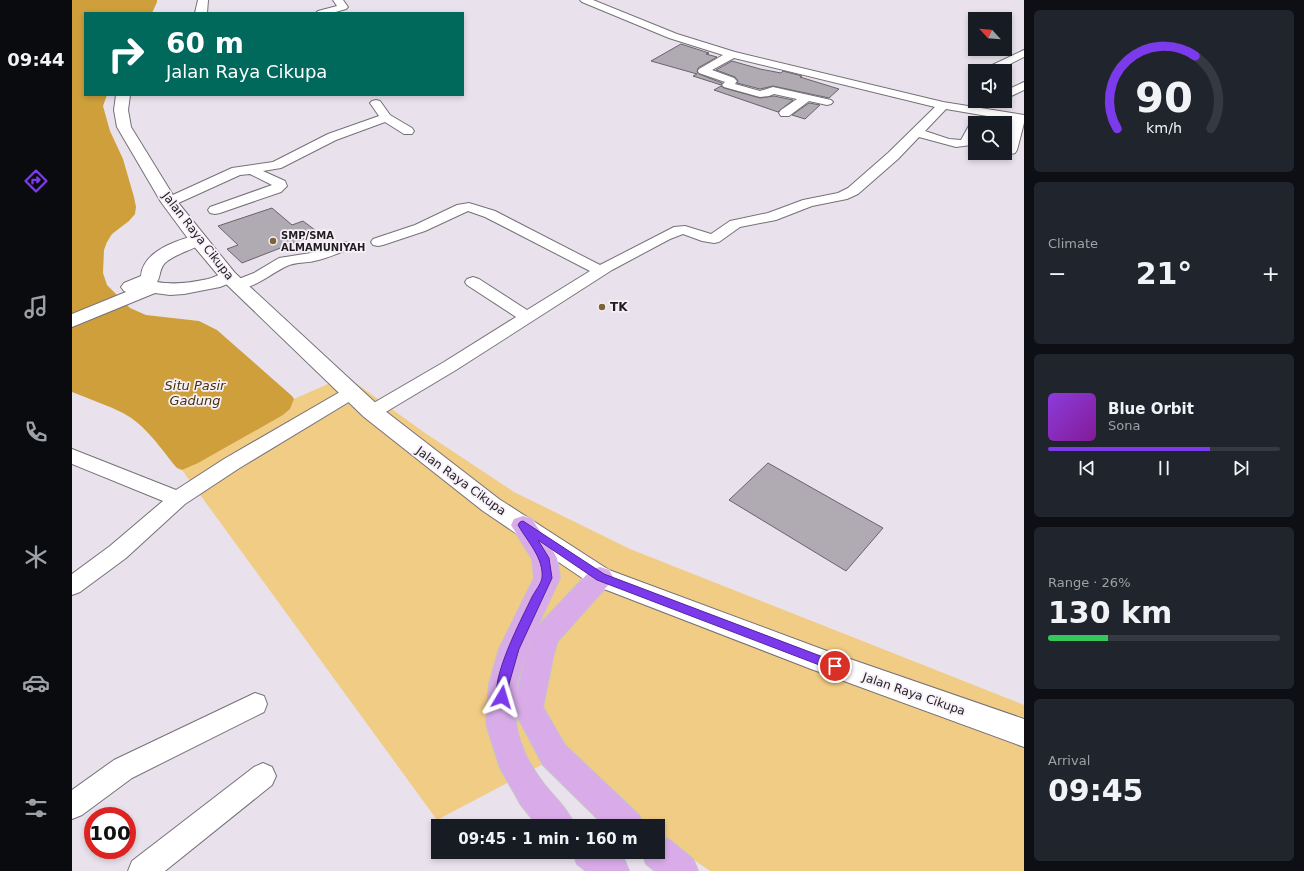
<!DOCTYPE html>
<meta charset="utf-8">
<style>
body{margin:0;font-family:"DejaVu Sans",sans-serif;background:#20242c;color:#f1f3f6;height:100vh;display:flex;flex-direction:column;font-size:15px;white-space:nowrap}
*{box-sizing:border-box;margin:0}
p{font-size:13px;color:#9ea1a6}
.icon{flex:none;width:22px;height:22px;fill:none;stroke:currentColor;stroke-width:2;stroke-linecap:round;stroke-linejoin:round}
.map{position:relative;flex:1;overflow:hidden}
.panel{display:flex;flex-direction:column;gap:10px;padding:10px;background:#0d0f14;width:280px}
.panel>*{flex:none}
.hud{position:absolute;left:12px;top:12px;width:380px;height:84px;border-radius:0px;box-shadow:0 2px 6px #0003;background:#00695c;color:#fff;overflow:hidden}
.needle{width:26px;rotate:296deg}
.tools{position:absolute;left:896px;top:12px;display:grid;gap:8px}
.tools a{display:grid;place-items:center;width:44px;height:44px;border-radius:0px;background:#171b24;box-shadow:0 2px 6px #0003;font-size:20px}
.speed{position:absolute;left:12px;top:807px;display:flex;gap:8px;font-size:20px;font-weight:700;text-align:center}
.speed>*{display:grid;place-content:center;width:52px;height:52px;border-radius:50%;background:#171b24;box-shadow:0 2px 6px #0003;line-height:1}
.speed .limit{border:6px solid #d22;background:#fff;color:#111}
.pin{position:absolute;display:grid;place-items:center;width:34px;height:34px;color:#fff;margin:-17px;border:2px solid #fff;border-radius:50%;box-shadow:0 1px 4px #0007}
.me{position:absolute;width:44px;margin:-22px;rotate:7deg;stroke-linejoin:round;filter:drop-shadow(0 0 3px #0008)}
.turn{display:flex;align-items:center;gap:14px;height:84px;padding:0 16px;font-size:18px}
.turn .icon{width:52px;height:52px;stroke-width:2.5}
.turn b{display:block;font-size:28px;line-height:34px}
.big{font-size:30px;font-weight:700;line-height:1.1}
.panel .tile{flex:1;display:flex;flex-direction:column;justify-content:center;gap:6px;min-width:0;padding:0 14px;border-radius:6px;background:#20242c}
.panel .dial{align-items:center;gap:0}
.dial svg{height:104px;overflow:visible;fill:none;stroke:#363941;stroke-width:7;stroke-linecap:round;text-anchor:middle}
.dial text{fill:#f1f3f6;stroke:none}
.song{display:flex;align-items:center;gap:12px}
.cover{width:48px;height:48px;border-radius:6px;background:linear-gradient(135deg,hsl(270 70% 55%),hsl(290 70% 35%))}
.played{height:4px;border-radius:2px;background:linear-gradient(90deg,#7c3aed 70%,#363941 70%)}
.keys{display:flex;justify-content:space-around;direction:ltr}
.heat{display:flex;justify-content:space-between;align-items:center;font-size:22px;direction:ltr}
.charge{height:6px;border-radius:3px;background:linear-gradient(90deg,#34c759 26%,#363941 0)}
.trip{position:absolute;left:359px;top:819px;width:234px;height:40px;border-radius:0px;background:#171b24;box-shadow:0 2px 6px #0003;font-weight:700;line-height:40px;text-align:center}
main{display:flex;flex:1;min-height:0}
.tabs{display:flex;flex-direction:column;width:72px;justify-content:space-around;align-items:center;background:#090b0e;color:#9ea1a6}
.tabs .icon{width:28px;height:28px}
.tabs .selected{color:#7c3aed}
.tabs b{font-size:18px;color:#f1f3f6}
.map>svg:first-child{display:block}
.green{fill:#f1cc85}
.water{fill:#ce9f3b}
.building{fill:#b0aab2;stroke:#69636b}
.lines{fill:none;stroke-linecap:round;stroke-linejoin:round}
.minor-casing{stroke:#767078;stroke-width:2}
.tertiary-casing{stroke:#767078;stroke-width:2}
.secondary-casing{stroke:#767078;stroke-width:2}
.motorway-casing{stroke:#c5c4c6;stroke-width:2}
.minor{fill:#fff;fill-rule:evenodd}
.tertiary{fill:#fff;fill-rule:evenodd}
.secondary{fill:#fff;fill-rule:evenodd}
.motorway{fill:#d9ace9;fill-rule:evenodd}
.route{fill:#7c3aed;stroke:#51269a}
.poi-dot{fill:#7c6435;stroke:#f7f0f9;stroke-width:1.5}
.labels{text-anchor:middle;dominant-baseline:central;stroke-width:3.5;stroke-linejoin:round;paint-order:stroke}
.far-poi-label{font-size:10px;font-weight:bold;fill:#211e22;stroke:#f7f0f9;text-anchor:start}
.street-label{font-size:12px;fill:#211e22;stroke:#f7f0f9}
.poi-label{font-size:12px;font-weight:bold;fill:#211e22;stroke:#f7f0f9;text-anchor:start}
.water-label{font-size:13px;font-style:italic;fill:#453207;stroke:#f7f0f9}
</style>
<main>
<nav class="tabs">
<b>09:44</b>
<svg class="icon selected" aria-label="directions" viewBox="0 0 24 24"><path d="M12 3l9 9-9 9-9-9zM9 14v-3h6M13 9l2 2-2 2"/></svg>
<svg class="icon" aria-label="music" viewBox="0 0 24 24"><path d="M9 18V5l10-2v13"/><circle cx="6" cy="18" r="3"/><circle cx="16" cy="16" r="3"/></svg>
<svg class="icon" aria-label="phone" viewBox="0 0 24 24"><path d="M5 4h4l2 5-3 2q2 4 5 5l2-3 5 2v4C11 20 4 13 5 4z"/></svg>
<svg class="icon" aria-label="climate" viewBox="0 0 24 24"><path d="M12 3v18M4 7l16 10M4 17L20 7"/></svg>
<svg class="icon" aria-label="car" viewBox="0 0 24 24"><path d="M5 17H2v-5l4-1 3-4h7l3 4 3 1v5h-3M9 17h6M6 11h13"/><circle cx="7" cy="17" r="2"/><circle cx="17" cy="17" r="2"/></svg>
<svg class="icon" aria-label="filters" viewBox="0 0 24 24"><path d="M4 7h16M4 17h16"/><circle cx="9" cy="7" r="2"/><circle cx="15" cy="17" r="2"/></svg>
</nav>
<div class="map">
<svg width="952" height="871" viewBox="0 0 952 871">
<rect width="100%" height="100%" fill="#e9e2ec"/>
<polygon class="green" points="274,376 353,433 442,492 558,549 952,705 952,871 638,871 586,835 586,826 572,826 477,761 365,820 110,470 211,415 218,409 222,399"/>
<path class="water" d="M0 0H85V2L80 13H13V95H35L31 106 38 131 51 159 62 197 64 207 63 214 57 221 40 234 35 242 32 250 31 273 35 285 58 308 74 315 127 321 145 330 220 396 222 399 218 409 211 415 126 463 110 470 105 468C89 449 74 425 51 413 35 405 17 399 0 392Z"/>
<g class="building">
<polygon points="609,44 637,53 634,54 645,57 626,68 625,72 627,74 650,83 649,85 621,76 625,74 579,61"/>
<polygon points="660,61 688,69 709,73 711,71 730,76 728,77 767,89 757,98 701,86 688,89 665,83 666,81 663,77 644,70"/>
<polygon points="649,86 652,88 688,98 702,96 721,100 706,112 642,90"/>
<polygon points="737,103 748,105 733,119 720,115"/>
<polygon points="200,208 220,225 231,221 247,233 170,263 155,249 166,245 146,226"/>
<polygon points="696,463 811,528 774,571 657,500"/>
</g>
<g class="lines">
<g class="minor-casing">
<g id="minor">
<polygon points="261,0 271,0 276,7 274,9 260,13 244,13 246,11 265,6"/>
<polygon points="508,0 521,0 605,34 663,52 871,102 952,115 952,123 945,150 943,153 939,154 933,150 939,120 874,109 853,131 877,139 889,140 899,122 907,122 903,123 903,138 899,145 884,147 847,137 826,159 786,194 775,199 740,206 704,220 668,227 647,242 642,243 630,241 611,234 598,239 540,270 384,370 307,416 300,418 293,416 291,412 293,408 372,362 444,317 395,285 393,282 395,279 401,277 407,279 455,310 518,271 413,217 396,211 353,231 311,245 306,246 301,245 299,242 301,239 343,225 385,205 397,203 423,211 528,265 602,227 613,226 639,234 658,221 696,213 731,200 766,193 776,188 816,153 863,107 662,58 640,70 662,78 665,81 663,84 688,91 701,87 759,100 761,102 759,104 755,105 737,101 717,116 709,116 707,113 709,110 725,99 702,94 697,96 688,97 652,87 650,85 653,82 627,73 626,71 627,69 651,55 597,38 510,2"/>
<polygon points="952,50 952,57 924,71 913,70 914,68"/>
<polygon points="952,82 952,90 933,99 933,91"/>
<polygon points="304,100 308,101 318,115 340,128 342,131 340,134 332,134 313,122 264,140 209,168 191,171 213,181 215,186 209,192 148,213 143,214 138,213 136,210 138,207 200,185 178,174 168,175 102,205 97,206 92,205 90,202 92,199 160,168 201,162 256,134 307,116 298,103 300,101"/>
<path d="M272 242 277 243 279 246 277 249C266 253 254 259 242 261 234 263 223 262 215 266 199 273 178 293 159 288L157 285 159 282 182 273 207 258 239 253Z"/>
<polygon points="279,387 285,389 288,393 285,397 166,469 113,504 54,558 8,592 0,595 0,574 38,546 91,501 0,464 0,449 104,490 152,459 273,389"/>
<polygon points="183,693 192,696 195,704 192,712 60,778 10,815 0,819 0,790 42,760"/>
<polygon points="191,763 200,767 204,776 200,785 93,871 56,871 60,861 182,767"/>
</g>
</g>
<g class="tertiary-casing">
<path id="tertiary" d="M126 235 132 236 134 240C129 248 103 253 93 263 87 269 89 276 85 282 102 285 118 283 136 279 146 276 153 271 163 273L166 277 163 281 148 287 112 294 98 295 83 293 0 327V314L54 292 52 291 49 287 52 283 69 276C71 251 105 240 126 235Z"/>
</g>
<g class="secondary-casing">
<g id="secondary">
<polygon points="126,0 136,0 135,13 123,13"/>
<polygon points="44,95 58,95 56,110 59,127 104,200 163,273 308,407 427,499 537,570 755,651 952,719 952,747 739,669 519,584 411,511 292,417 151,281 120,244 89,202 45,127 42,110"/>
</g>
</g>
<g class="motorway-casing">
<g id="motorway">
<path d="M451 516 460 519 481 551 485 558 488 578 455 649 445 684V694L454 653 465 627 519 570 528 567 537 570 541 577 537 584 486 641 482 653 471 707 493 745 567 815 572 826H533L471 765 444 714C443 738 457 765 472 784 483 798 496 809 503 826H466L449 805 428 768 414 724 417 684 427 649 462 578 460 559 439 525 442 519Z"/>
<polygon points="586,836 598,840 621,859 626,871 583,871 574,864 570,852 586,852"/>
<polygon points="501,852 543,852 552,859 557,871 514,871 505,864"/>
</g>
</g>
<use href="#minor" class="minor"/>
<use href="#tertiary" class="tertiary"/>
<use href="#secondary" class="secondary"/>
<use href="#motorway" class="motorway"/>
</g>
<path class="route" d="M451 521 532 574 767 663 769 666 767 670 763 671 525 580 466 540 477 558 480 578 447 649 437 684 436 697 435 701 430 702 426 701C417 680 450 618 460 597 463 591 469 584 470 578 472 558 455 541 446 525L448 522Z"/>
<g class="poi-dot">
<circle cx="201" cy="241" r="4"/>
<circle cx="530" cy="307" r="4"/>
</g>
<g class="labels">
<g class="far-poi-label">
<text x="209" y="235">SMP/SMA<tspan x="209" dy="12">ALMAMUNIYAH</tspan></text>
</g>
<g class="street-label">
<text transform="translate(126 236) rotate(52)">Jalan Raya Cikupa</text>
<text transform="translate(389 481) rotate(36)">Jalan Raya Cikupa</text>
<text transform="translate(842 694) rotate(19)">Jalan Raya Cikupa</text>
</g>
<g class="poi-label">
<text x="538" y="307">TK</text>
</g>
<g class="water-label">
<text x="123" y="385">Situ Pasir<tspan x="123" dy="15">Gadung</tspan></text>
</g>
</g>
</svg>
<div class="tools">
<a><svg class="needle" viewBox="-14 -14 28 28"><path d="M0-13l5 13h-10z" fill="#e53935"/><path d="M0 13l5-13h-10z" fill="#9ea1a6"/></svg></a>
<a><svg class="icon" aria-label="sound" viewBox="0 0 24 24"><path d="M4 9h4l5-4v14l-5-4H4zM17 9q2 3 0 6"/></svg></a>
<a><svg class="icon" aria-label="search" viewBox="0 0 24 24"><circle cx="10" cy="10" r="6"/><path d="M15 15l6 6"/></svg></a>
</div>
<div class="speed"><div class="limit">100</div></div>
<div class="pin" style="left:763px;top:666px;background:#d93025"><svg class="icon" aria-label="arrive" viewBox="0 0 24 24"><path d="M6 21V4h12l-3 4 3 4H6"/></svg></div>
<svg class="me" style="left:430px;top:697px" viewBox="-20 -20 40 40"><path d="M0-17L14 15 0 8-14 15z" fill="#7c3aed" stroke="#fff" stroke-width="4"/></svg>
<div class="trip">09:45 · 1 min · 160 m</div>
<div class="hud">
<div class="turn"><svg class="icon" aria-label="right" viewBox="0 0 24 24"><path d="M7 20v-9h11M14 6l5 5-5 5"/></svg><div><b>60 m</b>Jalan Raya Cikupa</div></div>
</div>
</div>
<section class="panel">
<div class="tile dial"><svg viewBox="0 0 100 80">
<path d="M14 69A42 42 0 1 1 86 69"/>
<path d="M14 69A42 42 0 0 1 74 13" stroke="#7c3aed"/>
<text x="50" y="56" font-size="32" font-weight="700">90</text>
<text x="50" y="72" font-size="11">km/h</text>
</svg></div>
<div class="tile"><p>Climate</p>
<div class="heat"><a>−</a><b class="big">21°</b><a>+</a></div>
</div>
<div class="tile">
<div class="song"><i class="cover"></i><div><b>Blue Orbit</b><p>Sona</p></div></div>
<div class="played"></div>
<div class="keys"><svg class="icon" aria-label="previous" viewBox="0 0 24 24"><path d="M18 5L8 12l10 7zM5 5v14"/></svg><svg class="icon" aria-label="pause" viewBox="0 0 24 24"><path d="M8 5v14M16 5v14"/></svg><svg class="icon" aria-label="next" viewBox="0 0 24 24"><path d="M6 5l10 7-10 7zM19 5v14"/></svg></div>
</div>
<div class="tile"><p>Range · 26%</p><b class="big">130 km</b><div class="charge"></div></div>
<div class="tile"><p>Arrival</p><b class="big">09:45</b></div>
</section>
</main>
